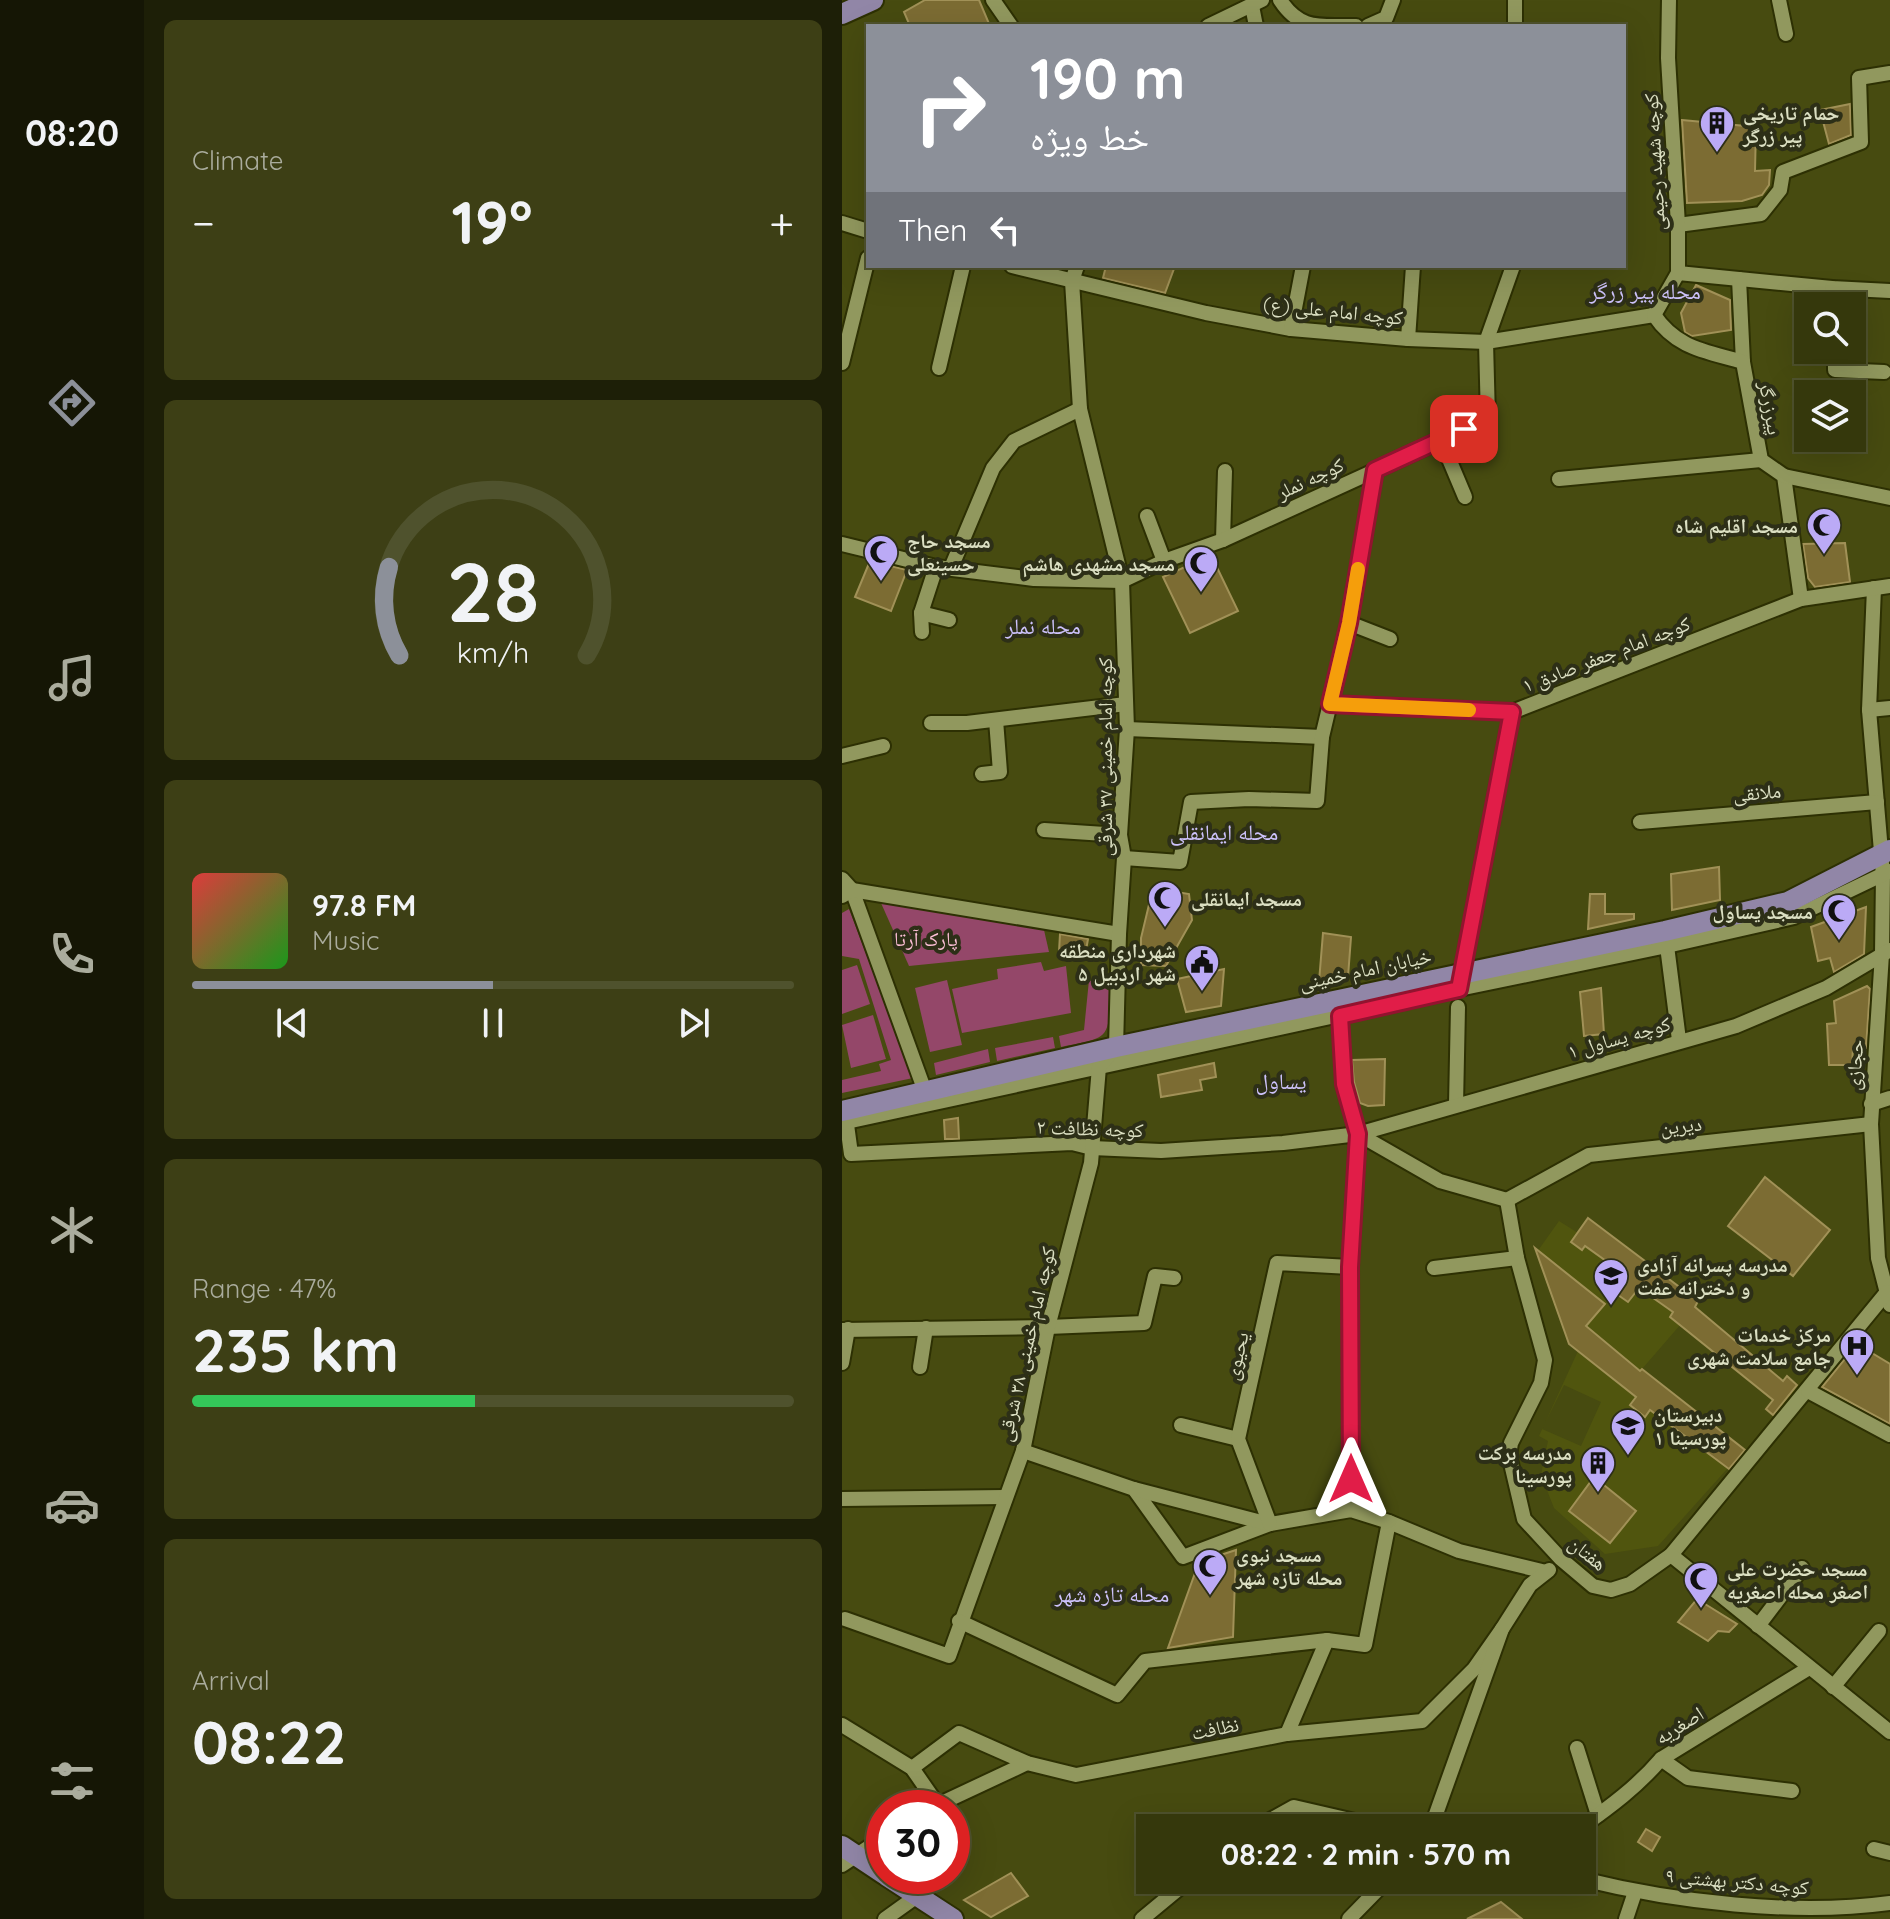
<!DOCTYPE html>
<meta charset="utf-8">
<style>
body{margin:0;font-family:Quicksand,"Noto Naskh Arabic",sans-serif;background:#3d3f15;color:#f1f3f6;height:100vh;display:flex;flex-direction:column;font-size:30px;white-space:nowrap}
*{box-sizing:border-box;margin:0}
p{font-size:26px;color:#aaac9d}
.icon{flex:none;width:44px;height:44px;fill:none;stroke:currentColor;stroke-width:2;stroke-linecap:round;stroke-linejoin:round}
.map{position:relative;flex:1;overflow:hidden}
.side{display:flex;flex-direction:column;gap:20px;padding:20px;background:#1d1f07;width:698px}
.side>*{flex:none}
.banner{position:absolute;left:24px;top:24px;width:760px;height:244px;border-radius:0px;box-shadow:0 8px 32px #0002,0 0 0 2px #4f522d;background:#8c9099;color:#fff;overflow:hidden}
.tools{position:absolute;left:952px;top:292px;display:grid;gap:16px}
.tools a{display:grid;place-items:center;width:72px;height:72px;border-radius:0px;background:#35380c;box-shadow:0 8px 32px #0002,0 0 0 2px #4f522d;font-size:40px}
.speed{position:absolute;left:24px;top:1790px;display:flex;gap:16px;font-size:40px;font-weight:700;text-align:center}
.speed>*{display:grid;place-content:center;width:104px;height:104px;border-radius:50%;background:#35380c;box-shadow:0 8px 32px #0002,0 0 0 2px #4f522d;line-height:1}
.speed .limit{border:12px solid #d22;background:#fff;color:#111}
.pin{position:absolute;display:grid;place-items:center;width:68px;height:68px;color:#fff;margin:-34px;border-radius:16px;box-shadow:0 4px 12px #0006}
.me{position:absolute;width:88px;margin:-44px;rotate:0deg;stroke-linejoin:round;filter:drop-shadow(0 0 6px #0008)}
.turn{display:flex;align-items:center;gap:28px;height:168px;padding:0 32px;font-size:36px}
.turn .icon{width:104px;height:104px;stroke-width:2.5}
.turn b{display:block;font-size:56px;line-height:68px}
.then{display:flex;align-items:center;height:76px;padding:0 32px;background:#0003;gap:16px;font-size:30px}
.big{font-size:60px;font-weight:700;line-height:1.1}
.side .card{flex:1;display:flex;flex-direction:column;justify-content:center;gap:12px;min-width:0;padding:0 28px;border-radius:12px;background:#3d3f15}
.side .dial{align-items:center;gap:0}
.dial svg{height:208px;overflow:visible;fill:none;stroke:#4f522d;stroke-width:7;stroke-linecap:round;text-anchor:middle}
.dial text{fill:#f1f3f6;stroke:none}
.song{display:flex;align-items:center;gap:24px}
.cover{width:96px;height:96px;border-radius:12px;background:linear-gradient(135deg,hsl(0 70% 55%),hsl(120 70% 35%))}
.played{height:8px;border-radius:4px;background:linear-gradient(90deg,#8c9099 50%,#4f522d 50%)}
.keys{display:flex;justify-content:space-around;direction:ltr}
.heat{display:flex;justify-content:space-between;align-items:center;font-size:44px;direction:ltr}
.charge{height:12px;border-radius:6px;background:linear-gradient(90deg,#34c759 47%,#4f522d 0)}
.trip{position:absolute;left:294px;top:1814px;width:460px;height:80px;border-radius:0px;background:#35380c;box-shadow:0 8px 32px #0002,0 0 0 2px #4f522d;font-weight:700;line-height:80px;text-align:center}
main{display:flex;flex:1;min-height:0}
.menu{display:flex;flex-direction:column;width:144px;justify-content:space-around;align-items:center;background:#151605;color:#aaac9d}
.menu .icon{width:56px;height:56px}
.menu .selected{color:#8c9099}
.menu b{font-size:36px;color:#f1f3f6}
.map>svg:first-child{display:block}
.built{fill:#50550e;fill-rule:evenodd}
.green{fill:#944769}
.building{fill:#7c6c33;stroke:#a19157;stroke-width:2}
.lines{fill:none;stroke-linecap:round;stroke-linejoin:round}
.minor-casing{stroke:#2d3003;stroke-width:18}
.major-casing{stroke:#2d3003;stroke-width:24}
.minor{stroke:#91985e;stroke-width:14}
.major{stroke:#9186a7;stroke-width:20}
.route-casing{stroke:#92132f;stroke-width:20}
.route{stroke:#e11d48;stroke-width:14}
.slow{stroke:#f59e0b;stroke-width:14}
.labels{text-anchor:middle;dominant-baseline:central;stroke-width:8;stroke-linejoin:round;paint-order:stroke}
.poi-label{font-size:20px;font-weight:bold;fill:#dbdfc2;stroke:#2d2f17;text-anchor:start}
.street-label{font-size:20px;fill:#dbdfc2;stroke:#2d2f17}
.park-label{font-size:20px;fill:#fdbfd7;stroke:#2d2f17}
.neighbourhood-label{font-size:22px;fill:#cdc2fb;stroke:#2d2f17}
</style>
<main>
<nav class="menu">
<b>08:20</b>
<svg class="icon selected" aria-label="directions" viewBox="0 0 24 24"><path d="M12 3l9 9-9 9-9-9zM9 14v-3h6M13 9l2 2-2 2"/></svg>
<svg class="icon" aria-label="music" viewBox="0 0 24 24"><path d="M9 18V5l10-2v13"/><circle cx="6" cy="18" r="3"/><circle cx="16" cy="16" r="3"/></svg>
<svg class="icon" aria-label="phone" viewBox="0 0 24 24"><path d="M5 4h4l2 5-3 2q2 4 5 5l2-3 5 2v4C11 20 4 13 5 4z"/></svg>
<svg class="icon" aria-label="climate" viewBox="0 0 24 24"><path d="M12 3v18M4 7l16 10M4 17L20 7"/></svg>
<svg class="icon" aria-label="car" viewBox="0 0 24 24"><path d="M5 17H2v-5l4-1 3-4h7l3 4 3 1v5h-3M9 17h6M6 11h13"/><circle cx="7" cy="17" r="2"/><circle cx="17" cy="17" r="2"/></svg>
<svg class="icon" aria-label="filters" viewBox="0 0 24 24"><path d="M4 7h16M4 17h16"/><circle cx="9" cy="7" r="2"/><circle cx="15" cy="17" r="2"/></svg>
</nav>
<section class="side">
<div class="card"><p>Climate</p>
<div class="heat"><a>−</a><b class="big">19°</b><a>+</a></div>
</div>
<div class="card dial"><svg viewBox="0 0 100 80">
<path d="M14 69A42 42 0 1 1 86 69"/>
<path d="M14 69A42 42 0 0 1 10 35" stroke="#8c9099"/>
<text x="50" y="56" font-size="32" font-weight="700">28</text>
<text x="50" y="72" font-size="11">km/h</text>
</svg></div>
<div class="card">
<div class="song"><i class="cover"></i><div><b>97.8 FM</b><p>Music</p></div></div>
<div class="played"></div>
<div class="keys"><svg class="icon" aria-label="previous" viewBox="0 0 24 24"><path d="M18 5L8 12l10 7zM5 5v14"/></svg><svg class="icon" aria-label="pause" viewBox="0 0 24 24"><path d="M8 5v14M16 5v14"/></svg><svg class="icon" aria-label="next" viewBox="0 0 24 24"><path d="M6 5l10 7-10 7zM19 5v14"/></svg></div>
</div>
<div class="card"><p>Range · 47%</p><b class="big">235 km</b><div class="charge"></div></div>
<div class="card"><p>Arrival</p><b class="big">08:22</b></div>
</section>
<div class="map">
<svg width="1048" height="1919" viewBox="0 0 1048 1919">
<rect width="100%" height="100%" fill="#474b10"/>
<path class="built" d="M717 1221 853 1307 941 1381 945 1376 959 1388 934 1418 924 1409 931 1400 839 1324 800 1369 905 1452 889 1471 885 1469 816 1546 763 1554 712 1508 699 1475 706 1441 697 1436 736 1351 695 1252ZM722 1385 759 1402 739 1446 700 1429ZM752 1478 794 1511 768 1543 728 1511Z"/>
<g class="green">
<polygon points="39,903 202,930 207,952 67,966"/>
<polygon points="7,909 71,1078 0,1093 0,1080 39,1071 37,1064 49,1060 17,959 0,956 0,913"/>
<polygon points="199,962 202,971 224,966 229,1013 120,1033 110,989 156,979 155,969"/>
<polygon points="15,965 28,1004 0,1014 0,970"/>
<polygon points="105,980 120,1045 88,1052 73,988"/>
<path d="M247 980 268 991C267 1041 267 1037 219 1047L217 1036 242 1030Z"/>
<polygon points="31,1015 44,1059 9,1068 0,1025"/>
<polygon points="211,1037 213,1048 155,1061 153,1048"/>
<polygon points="146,1049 148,1062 94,1075 92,1063"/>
</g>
<g class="building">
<polygon points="83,0 137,0 148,26 68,26 62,12"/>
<polygon points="1008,104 1009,135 987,144 978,110"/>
<polygon points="840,120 914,127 913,171 928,170 927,185 920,195 900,201 845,203"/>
<polygon points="264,266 333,266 323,293 261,278"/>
<polygon points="854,285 888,300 889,330 850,336 843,332 839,313"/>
<polygon points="1003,543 1008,582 973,587 966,578 961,544"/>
<polygon points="369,555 396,611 348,633 321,577"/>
<polygon points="28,561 65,570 49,611 13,597"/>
<polygon points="877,867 878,900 830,910 829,874"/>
<polygon points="311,888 347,894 350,920 324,966 299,965 299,938"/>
<polygon points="748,894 763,894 763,914 792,914 792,919 746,929"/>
<polygon points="1024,907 1022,954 992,972 988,958 976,961 969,927"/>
<polygon points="481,933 509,937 506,977 477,982"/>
<polygon points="218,934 246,939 243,956 217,952"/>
<polygon points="382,969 379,1006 344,1012 335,979"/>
<polygon points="1025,986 1028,989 1024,1048 1011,1048 1010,1065 987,1065 985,1024 994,1023 992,1001"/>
<polygon points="759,988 762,1034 742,1036 738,992"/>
<polygon points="543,1059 542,1105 526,1106 518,1103 512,1082 510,1060"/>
<polygon points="372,1063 374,1077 358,1080 360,1090 319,1097 316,1075"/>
<polygon points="116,1118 117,1139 103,1139 102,1120"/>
<polygon points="923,1177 988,1230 951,1276 886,1226"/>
<polygon points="746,1218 856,1301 853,1307 941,1381 945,1376 955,1385 931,1415 924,1409 931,1400 828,1317 831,1312 797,1288 786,1302 766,1288 778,1271 743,1246 740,1250 729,1242"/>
<polygon points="693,1248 763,1304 744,1326 798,1371 800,1369 903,1450 887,1469 808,1410 803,1417 788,1405 794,1397 727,1344"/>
<polygon points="1015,1344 1048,1364 1048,1424 980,1387"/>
<polygon points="752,1477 794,1511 768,1543 727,1511"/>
<polygon points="394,1550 391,1637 326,1648 357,1562"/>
<polygon points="855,1599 895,1624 887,1632 876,1631 866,1641 836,1622"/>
<polygon points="804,1829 818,1837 810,1851 796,1842"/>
<polygon points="169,1873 186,1896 149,1917 122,1900"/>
<polygon points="659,1902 680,1919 625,1919"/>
</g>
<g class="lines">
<g class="minor-casing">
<g id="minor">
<polyline points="151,0 169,26"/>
<path d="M438 0C459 32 479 25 514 26"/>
<polyline points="673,0 673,26"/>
<polyline points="937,0 944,34"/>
<polyline points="410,6 414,26"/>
<polyline points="366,26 420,0"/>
<polyline points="526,26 544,18 551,0"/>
<polyline points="0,223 26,231"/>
<polyline points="836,225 919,214 938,190 941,172 1019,142 1017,78 1048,73"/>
<polyline points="170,266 364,313 449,329 566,339 644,342 812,315"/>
<polyline points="836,273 990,288 1048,291"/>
<polyline points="897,279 901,362"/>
<polyline points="990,288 991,306"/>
<path d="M812 315C835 349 864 351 901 362L919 460 942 476 959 599"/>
<polyline points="812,315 836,273 836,225 826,58 827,0"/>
<polyline points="449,329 461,266"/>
<polyline points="566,339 571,266"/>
<polyline points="993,350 993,370 1042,372"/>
<polyline points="0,363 26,258"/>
<polyline points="97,368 121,266"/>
<polyline points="599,440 623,497"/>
<polyline points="942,476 1048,498"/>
<polyline points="717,479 919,460"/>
<polyline points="305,516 322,561"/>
<polyline points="381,540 383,471"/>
<polyline points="0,544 94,567 192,579 280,581 322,561 381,540 646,419 644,342 671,266"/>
<polyline points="109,568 151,468 172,441 238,409"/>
<polyline points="1032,588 1027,710 1041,875 1040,954 1029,1124 1036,1258 1048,1305"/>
<polyline points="79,613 107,620"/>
<polyline points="507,623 548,639"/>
<polyline points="80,632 79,613 94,567"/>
<polyline points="488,704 670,712 959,599 1048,586"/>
<polyline points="1027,710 1048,708"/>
<polyline points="89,723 125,723 284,704"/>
<polyline points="285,729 480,737"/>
<polyline points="0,756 41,746"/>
<polyline points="140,774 158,772 154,720"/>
<polyline points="798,822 1035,802"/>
<polyline points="202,830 278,835"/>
<polyline points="282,858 338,862 349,802 407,799 475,801 480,737 507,623 533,470"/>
<polyline points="0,879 10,890 85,1097"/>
<polyline points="0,896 10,890 277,934"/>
<polyline points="825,946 837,1040"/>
<polyline points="619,979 670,712"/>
<polyline points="497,1009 502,1084 516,1134 508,1267 509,1510"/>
<polyline points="1029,1104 1048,1098"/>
<polyline points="614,1105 616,1007"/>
<polyline points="3,1110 9,1154 230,1143 250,1148 319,1151 441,1143 516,1134 894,1026 984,988 1048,950"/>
<polyline points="0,1123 617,989 825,946 952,917 1048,871"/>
<polyline points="516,1134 598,1181 665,1200"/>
<polyline points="665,1200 675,1258 703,1360 699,1383 669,1443 667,1455 682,1519 719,1559 751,1586 769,1590 788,1584 829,1555 1045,1292"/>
<polyline points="665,1200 747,1155 1029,1124"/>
<polyline points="592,1268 675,1258"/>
<polyline points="0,1330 206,1327 302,1323 313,1276 332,1278"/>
<polyline points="0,1363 6,1329"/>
<polyline points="78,1367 84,1328"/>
<polyline points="966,1391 1048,1435"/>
<polyline points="339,1425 396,1439"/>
<polyline points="181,1451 292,1489 341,1557 428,1524 509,1510 547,1522 617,1551 704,1572"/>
<polyline points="292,1489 427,1524"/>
<polyline points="0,1499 162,1497"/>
<polyline points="428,1524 396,1439 435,1263 508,1267"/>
<polyline points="829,1555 1048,1732"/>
<polyline points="3,1619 107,1656 181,1451 206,1327 249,1163 257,1067 274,1047 277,934 282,858 278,835 285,729 280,581 238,409 230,281 235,266"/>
<polyline points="117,1621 275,1695 303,1661 485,1640 523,1645 547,1522"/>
<polyline points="916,1626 960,1568"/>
<polyline points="991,1687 1037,1631"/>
<polyline points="0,1725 70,1768 95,1804"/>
<polyline points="445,1734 485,1640"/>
<polyline points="735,1748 756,1815"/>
<polyline points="819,1759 846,1778 950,1791"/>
<polyline points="70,1768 117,1733 185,1763 234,1775 445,1734 580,1721 632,1669 660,1629"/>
<polyline points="89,1808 185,1763"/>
<polyline points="414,1828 452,1807 543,1828"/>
<polyline points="589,1828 660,1629 688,1585 707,1570"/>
<path d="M738 1828C768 1807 796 1786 819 1759L967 1668"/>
<polyline points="1032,1849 1048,1853"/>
<polyline points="0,1865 42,1837"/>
<path d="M740 1879C833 1902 952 1916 1048 1903"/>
<polyline points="43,1919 75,1896"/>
<polyline points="300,1919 347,1880"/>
<polyline points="507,1919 545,1880"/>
<polyline points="784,1919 793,1892"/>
</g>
</g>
<g class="major-casing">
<g id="major">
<polyline points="0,14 31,0"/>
<polyline points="0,1111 274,1047 823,931 946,902 1048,850"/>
<polyline points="0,1846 42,1874"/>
<polyline points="45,1876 111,1919"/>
</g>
</g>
<use href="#minor" class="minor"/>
<use href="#major" class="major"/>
</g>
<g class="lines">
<g class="route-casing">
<polyline id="route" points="509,1479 508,1267 516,1134 502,1084 498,1016 617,989 670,712 488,704 507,623 533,470 622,429"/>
</g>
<use href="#route" class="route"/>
<polyline class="slow" points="516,569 507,623 488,704 627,710"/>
</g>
<defs>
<g id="building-pin" transform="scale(1.8)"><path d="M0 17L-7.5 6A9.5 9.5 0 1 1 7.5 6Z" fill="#bbaaf6" stroke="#2d2f17"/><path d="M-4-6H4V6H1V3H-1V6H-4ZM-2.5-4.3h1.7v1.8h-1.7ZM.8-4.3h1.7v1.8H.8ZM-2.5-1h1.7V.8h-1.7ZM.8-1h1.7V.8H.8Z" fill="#111"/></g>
<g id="mosque-pin" transform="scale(1.8)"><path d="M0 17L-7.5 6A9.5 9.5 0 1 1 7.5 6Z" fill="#bbaaf6" stroke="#2d2f17"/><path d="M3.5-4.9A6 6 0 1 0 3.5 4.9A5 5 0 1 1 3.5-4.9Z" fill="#111"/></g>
<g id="civic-pin" transform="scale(1.8)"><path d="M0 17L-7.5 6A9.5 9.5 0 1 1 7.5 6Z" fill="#bbaaf6" stroke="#2d2f17"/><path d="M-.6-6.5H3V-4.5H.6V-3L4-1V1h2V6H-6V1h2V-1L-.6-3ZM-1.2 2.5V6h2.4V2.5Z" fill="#111"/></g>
<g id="school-pin" transform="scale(1.8)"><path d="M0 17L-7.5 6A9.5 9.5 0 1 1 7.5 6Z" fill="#bbaaf6" stroke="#2d2f17"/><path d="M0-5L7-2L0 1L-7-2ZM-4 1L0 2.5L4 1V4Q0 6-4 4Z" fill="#111"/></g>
<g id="hospital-pin" transform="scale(1.8)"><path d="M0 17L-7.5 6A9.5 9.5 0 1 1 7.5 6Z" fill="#bbaaf6" stroke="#2d2f17"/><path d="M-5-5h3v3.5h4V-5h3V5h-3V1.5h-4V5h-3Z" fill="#111"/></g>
</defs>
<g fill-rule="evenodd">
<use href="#building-pin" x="875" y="123"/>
<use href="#mosque-pin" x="982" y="525"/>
<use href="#mosque-pin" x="39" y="552"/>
<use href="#mosque-pin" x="359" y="563"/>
<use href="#mosque-pin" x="323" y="898"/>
<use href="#mosque-pin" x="997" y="911"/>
<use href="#civic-pin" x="360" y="962"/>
<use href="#school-pin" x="769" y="1276"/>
<use href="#hospital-pin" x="1015" y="1346"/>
<use href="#school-pin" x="786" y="1426"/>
<use href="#building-pin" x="756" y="1463"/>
<use href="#mosque-pin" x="368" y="1566"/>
<use href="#mosque-pin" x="859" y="1579"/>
</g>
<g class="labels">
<g class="poi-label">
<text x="901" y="112">حمام تاریخی<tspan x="901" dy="23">پیر زرگر</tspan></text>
<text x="956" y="525" text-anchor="end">مسجد اقلیم شاه</text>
<text x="65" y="540">مسجد حاج<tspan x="65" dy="23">حسینعلی</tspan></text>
<text x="333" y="563" text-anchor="end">مسجد مشهدی هاشم</text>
<text x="349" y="898">مسجد ایمانقلی</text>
<text x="971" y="911" text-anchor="end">مسجد یساول</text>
<text x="334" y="950" text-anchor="end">شهرداری منطقه<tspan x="334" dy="23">۵ شهر اردبیل</tspan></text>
<text x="795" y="1264">مدرسه پسرانه آزادی<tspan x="795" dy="23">و دخترانه عفت</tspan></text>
<text x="989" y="1334" text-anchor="end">مرکز خدمات<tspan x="989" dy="23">جامع سلامت شهری</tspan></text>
<text x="812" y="1414">دبیرستان<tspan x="812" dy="23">پورسینا ۱</tspan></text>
<text x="730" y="1452" text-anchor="end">مدرسه برکت<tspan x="730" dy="23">پورسینا</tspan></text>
<text x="394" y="1554">مسجد نبوی<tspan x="394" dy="23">محله تازه شهر</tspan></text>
<text x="885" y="1568">مسجد حضرت علی<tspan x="885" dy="23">اصغر محله اصغریه</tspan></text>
</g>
<g class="street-label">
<text transform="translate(812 162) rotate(-93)">کوچه شهید رحیمی</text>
<text transform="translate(491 310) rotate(6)">کوچه امام علی (ع)</text>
<text transform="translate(929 408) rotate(80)">پیرزرگر</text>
<text transform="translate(468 478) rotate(-25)">کوچه نملر</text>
<text transform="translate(764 654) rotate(-21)">کوچه امام جعفر صادق ۱</text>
<text transform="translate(262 757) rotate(-90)">کوچه امام خمینی ۳۷ شرقی</text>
<text transform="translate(915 792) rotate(-5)">ملانقی</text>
<text transform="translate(523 969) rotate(-12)">خیابان امام خمینی</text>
<text transform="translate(777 1037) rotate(-16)">کوچه یساول ۱</text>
<text transform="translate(1012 1065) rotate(-86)">حجازی</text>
<text transform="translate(839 1125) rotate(-6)">دیرین</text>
<text transform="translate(248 1128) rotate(2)">کوچه نظافت ۲</text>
<text transform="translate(184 1344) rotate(-77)">کوچه امام خمینی ۳۸ شرقی</text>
<text transform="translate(394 1356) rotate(-77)">یحیوی</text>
<text transform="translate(746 1553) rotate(39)">هفتان</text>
<text transform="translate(837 1725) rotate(-32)">اصغریه</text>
<text transform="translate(373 1728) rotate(-11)">نظافت</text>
<text transform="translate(895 1881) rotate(5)">کوچه دکتر بهشتی ۹</text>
</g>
<g class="park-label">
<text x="84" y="938">پارک آرتا</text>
</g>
<g class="neighbourhood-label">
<text x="803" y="291">محله پیر زرگر</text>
<text x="201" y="626">محله نملر</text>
<text x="382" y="832">محله ایمانقلی</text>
<text x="439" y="1081">یساول</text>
<text x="270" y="1594">محله تازه شهر</text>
</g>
</g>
</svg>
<div class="tools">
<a><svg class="icon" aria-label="search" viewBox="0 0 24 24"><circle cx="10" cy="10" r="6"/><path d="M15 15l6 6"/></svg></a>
<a><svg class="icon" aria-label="layers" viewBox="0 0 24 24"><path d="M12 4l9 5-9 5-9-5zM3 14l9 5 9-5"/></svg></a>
</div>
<div class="speed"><div class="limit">30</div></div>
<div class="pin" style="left:622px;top:429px;background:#d93025"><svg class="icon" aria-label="arrive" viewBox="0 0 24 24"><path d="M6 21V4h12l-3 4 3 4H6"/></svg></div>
<svg class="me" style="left:509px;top:1479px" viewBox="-20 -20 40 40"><path d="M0-17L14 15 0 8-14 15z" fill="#e11d48" stroke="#fff" stroke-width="4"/></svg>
<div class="trip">08:22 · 2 min · 570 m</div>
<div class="banner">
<div class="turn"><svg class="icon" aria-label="right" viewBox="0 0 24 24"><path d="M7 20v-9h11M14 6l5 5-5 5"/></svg><div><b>190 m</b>خط ویژه</div></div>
<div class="then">Then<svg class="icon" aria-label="left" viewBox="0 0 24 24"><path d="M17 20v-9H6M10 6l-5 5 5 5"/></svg></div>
</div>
</div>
</main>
